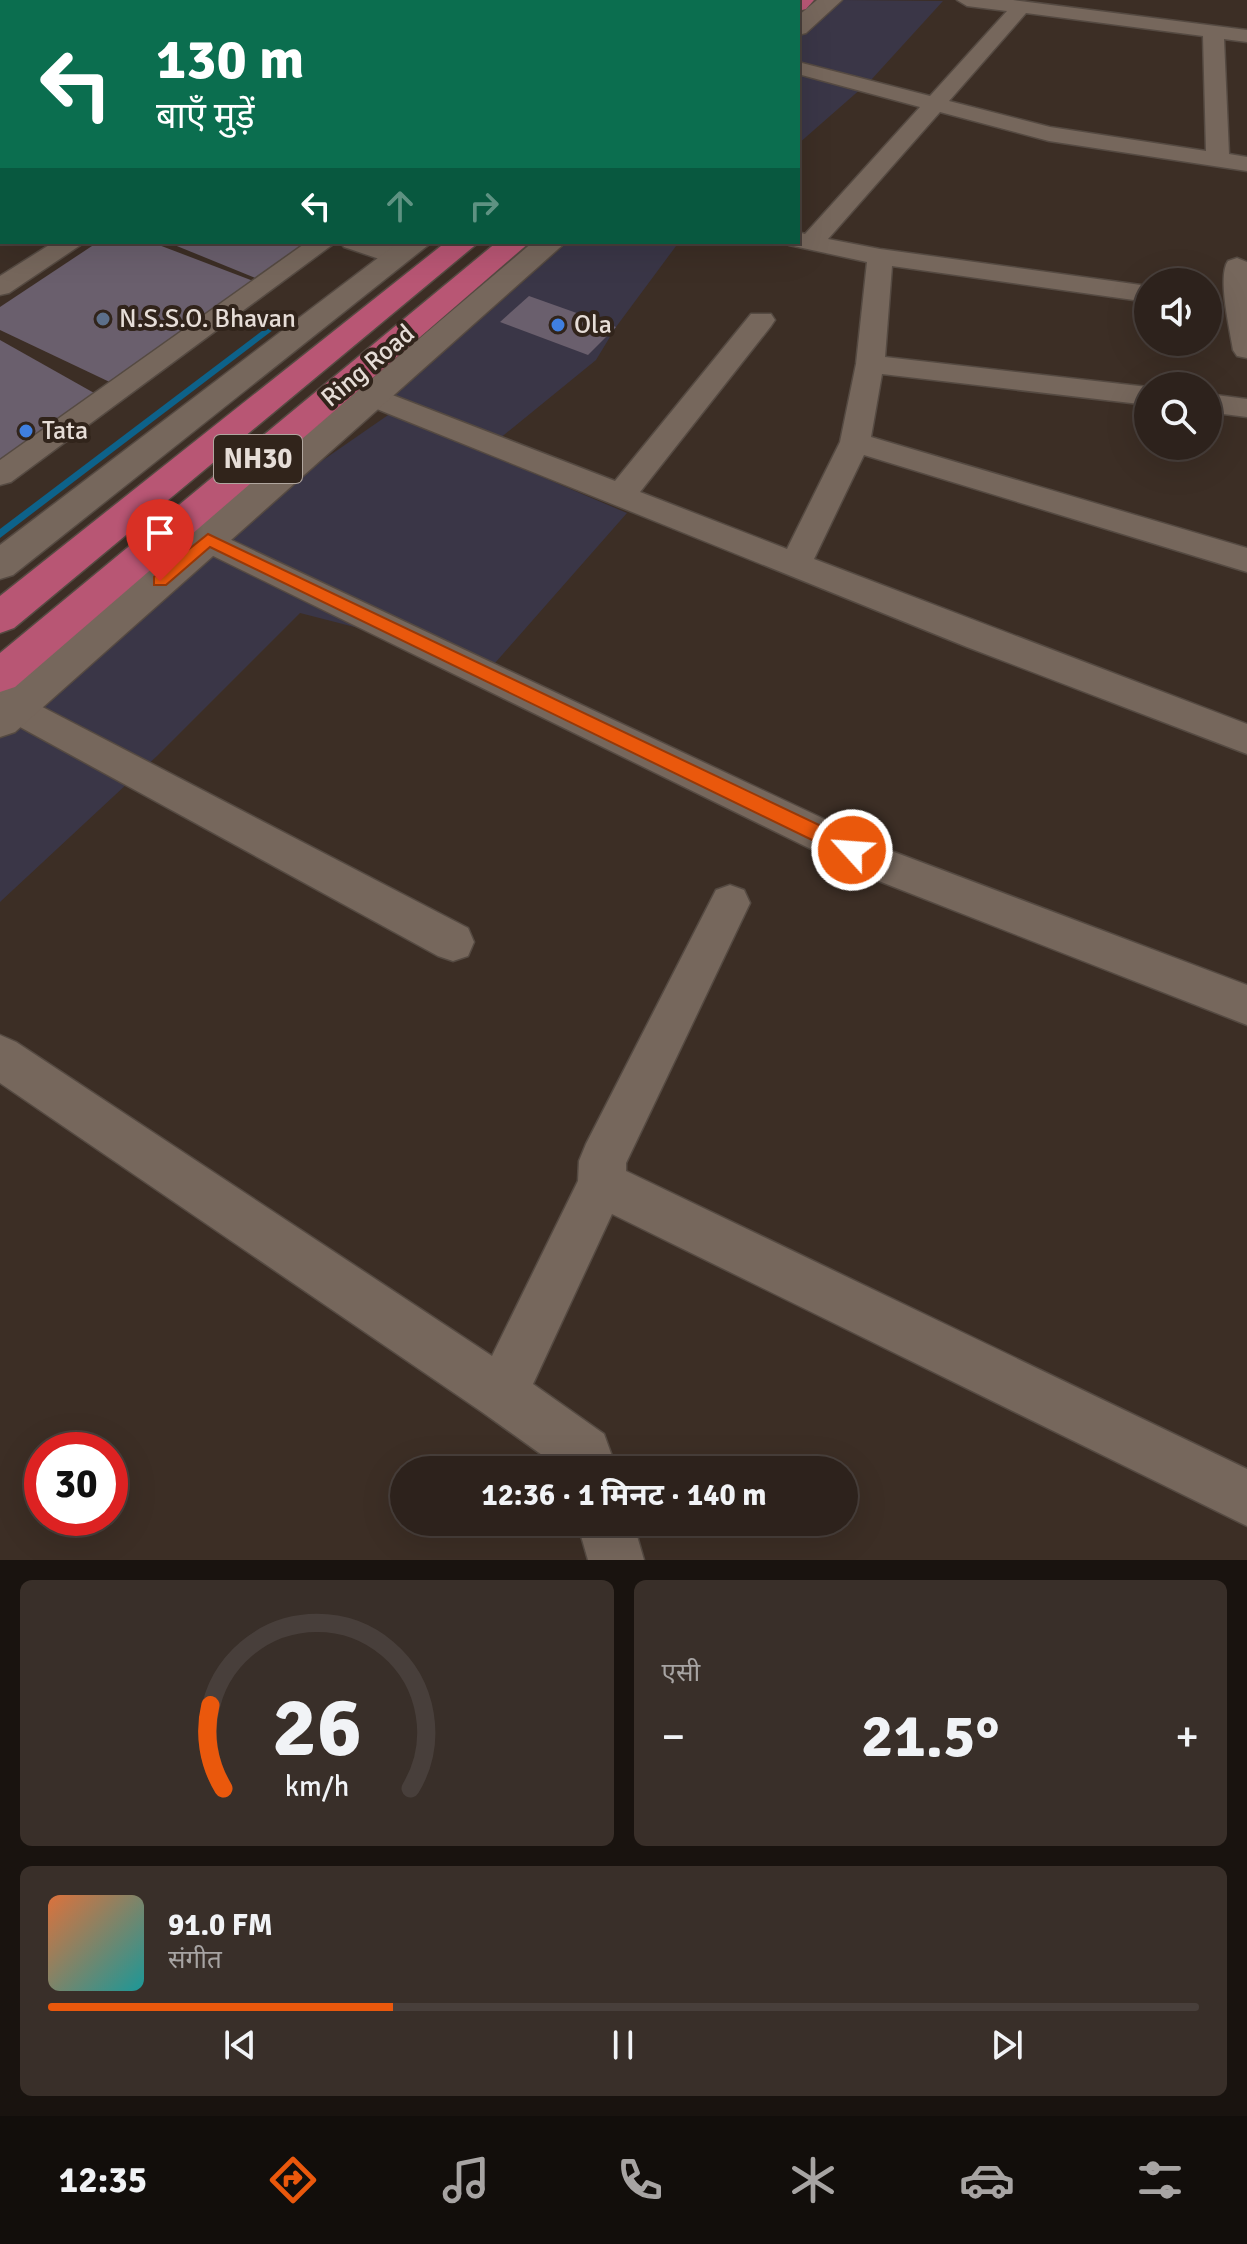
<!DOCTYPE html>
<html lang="hi">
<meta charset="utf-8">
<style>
body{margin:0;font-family:Signika,"Noto Sans Devanagari",sans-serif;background:#392f29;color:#f1f3f6;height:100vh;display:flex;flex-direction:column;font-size:30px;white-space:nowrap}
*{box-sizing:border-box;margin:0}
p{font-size:26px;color:#a7a4a3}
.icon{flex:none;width:44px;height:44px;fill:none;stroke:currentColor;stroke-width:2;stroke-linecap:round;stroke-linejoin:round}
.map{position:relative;height:1560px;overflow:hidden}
.panel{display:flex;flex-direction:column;gap:20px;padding:20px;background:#19130f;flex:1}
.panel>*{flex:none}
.hud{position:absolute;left:0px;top:0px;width:800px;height:244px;box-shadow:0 8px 32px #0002,0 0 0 2px #483f3b;background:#0b6e4f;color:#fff;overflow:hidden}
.controls{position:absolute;left:1134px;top:268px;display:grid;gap:16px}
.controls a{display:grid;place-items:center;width:88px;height:88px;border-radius:50%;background:#2d221c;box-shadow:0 8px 32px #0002,0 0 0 2px #483f3b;font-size:40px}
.speed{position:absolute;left:24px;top:1432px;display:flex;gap:16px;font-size:40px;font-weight:700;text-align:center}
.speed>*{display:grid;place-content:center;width:104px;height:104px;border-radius:50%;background:#2d221c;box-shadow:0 8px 32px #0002,0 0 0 2px #483f3b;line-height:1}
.speed .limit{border:12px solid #d22;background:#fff;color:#111}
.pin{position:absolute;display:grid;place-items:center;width:68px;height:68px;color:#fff;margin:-82px -34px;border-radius:50% 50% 50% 0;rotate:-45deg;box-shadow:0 0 8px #0007}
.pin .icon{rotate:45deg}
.me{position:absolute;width:88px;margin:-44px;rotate:296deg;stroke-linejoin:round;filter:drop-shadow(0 0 6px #0008)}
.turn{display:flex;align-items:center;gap:28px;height:168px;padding:0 24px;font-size:36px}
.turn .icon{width:104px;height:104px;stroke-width:2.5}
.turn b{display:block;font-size:56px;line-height:68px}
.lanes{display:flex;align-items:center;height:76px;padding:0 24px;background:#0003;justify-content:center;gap:40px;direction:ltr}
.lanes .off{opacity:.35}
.big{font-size:60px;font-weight:700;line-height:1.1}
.panel .card{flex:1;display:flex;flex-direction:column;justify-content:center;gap:12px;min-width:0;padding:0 28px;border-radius:12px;background:#392f29}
.panel .dial{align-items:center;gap:0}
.dial svg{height:208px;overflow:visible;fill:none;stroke:#483f3b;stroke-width:7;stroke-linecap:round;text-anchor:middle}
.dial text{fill:#f1f3f6;stroke:none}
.song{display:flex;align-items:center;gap:24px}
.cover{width:96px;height:96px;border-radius:12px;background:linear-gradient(135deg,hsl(20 70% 55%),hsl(180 70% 35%))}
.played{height:8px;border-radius:4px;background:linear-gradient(90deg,#ea580c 30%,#483f3b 30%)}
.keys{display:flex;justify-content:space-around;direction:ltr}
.heat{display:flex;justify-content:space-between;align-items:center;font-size:44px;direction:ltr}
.panel .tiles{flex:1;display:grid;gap:20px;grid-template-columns:1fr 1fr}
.card:last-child{grid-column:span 2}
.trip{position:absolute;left:390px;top:1456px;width:468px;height:80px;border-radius:40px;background:#2d221c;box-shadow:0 8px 32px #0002,0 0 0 2px #483f3b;font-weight:700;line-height:80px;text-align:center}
.menu{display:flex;height:128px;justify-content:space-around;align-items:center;background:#120e0b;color:#a7a4a3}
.menu .icon{width:56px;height:56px}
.menu .active{color:#ea580c}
.menu b{font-size:36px;color:#f1f3f6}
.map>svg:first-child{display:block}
.commercial{fill:#3a3647}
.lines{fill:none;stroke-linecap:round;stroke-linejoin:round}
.stream{fill:#0d628a;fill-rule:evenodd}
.building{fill:#6a5f6d}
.service-casing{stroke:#554a42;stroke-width:3}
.minor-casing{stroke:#554a42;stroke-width:3}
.tertiary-casing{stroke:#554a42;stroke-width:3}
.trunk-casing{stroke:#554a42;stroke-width:3}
.service{fill:#76675c;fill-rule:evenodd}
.minor{fill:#76675c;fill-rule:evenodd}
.tertiary{fill:#76675c;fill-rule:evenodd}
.trunk{fill:#b85674;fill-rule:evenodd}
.route{fill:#ea580c;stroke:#983908;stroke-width:2}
.service-dot{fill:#5c6f8a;stroke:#31241b;stroke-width:3}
.shop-dot{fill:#3f7fe0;stroke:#31241b;stroke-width:3}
.labels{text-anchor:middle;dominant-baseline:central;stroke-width:8;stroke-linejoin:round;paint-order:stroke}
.far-poi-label{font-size:26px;fill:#e6ddd7;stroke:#31241b;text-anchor:start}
.far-street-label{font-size:26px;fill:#e6ddd7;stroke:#31241b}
.shield{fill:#31241b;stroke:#b0a69f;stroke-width:2}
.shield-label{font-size:28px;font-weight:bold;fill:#e6ddd7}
</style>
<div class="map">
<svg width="1247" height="1560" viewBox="0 0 1247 1560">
<rect width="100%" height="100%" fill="#3c2e25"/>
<g class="commercial">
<polygon points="843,0 943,1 871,80 798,144 798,38"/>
<polygon points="568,242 679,242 616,327 596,360 499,439 391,399"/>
<polygon points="391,413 627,513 495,663 300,613 157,756 0,902 0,736 287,485"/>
</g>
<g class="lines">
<g class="stream">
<polygon points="704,0 702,2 695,2 697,0"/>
<polygon points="283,315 290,317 0,538 0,529"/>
</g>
</g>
<g class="building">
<polygon points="98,242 151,242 256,282 116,385 0,330 0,307"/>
<polygon points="167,242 312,242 258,279"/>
<polygon points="529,296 616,327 588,355 500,322"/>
<polygon points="0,340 103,398 0,464"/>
</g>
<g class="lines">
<g class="service-casing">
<polygon id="service" points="459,0 472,0 458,2"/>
</g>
<g class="minor-casing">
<g id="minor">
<polygon points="108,0 131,0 133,2 110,2"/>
<path d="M957 0H1013L1247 30V42L1224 39 1229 154 1247 157V171L1049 141 940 112 828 239 880 249 1148 286V302L892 266 885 357 1148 387V405L882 374 871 437 1247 548V572L864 455 814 559 1247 724V754L967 647 362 403 358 397 362 391 372 388 382 391 615 481 751 314H771L775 320 771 326 640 492 787 549 840 442 856 364 867 262 789 245 787 242H798V232L805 234 920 107 798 74V62L930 96 1007 11 967 6ZM1026 13 1203 36 1206 151 1050 127 949 101Z"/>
<polygon points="2,147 2,161 0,162 0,148"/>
<polygon points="54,242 85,242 9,293 0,295 0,276"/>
<polygon points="307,242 336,242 11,482 0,485 0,460"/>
<path d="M340 242C361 242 396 238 410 257L406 262 397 265 344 247Z"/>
<path d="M1237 258 1247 262V358L1237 356 1233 350C1230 330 1217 276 1228 261Z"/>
<polygon points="1208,394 1247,399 1247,417 1208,412"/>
<polygon points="208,529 894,852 1247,985 1247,1025 866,876 197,548 192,540 197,532"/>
<polygon points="0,685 468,928 474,942 468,956 453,961 438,956 0,716"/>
<polygon points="730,885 744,890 750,903 626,1163 626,1171 1247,1469 1247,1526 612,1214 533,1384 604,1434 617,1470 563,1470 482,1412 0,1083 0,1035 16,1042 492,1356 578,1181 579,1161 586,1144 716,890"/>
<polygon points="577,1522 633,1522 644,1560 588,1560"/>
</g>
</g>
<g class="tertiary-casing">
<g id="tertiary">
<polygon points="817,0 842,0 806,33 798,35 798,16"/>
<polygon points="399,242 432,242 13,575 0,579 0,545"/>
<polygon points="533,242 566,242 15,732 0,737 0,695"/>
</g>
</g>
<g class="trunk-casing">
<g id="trunk">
<polygon points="789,0 814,0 806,9 798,11 798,2 788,2"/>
<polygon points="446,242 479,242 14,628 0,633 0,596"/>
<polygon points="497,242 530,242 15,687 0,692 0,653"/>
</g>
</g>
<use href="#service" class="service"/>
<use href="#minor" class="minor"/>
<use href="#tertiary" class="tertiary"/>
<use href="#trunk" class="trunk"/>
</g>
<polygon class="route" points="208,534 859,844 862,850 859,856 852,858 845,856 210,547 166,585 154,585 154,577"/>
<circle class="service-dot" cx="103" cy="319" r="8"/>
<g class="shop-dot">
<circle cx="558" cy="325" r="8"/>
<circle cx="26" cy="431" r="8"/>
</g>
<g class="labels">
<g class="far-poi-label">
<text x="119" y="319">N.S.S.O. Bhavan</text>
<text x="574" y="325">Ola</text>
<text x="42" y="431">Tata</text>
</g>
<g class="far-street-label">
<text transform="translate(368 366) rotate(-40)">Ring Road</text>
</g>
<rect class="shield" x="214" y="435" width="88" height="48" rx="6"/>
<g class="shield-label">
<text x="258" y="459">NH30</text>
</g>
</g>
</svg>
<div class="controls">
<a><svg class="icon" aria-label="sound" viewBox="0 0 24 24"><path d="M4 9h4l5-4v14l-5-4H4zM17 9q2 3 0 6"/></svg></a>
<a><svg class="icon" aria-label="search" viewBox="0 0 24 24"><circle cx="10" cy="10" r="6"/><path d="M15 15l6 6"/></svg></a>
</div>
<div class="speed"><div class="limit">30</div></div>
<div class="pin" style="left:160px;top:581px;background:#d93025"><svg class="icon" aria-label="arrive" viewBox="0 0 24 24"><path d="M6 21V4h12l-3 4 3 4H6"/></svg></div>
<svg class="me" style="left:852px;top:850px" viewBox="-20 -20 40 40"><circle r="17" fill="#ea580c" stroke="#fff" stroke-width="3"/><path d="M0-11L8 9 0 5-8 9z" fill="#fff"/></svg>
<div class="trip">12:36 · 1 मिनट · 140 m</div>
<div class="hud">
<div class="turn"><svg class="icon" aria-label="left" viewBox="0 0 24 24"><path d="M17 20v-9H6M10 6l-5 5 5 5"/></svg><div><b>130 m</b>बाएँ मुड़ें</div></div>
<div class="lanes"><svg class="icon" aria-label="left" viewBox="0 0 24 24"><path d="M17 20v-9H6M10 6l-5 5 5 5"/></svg><svg class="icon off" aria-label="ahead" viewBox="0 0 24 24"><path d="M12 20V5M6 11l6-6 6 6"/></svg><svg class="icon off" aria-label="right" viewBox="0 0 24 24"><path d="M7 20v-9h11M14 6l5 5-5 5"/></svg></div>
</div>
</div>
<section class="panel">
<div class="tiles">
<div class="card dial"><svg viewBox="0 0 100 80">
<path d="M14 69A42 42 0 1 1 86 69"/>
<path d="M14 69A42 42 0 0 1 9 37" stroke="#ea580c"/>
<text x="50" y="56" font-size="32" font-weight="700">26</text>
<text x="50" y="72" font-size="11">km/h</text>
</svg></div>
<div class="card"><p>एसी</p>
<div class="heat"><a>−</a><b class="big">21.5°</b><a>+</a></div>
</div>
<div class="card">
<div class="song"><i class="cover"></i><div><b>91.0 FM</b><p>संगीत</p></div></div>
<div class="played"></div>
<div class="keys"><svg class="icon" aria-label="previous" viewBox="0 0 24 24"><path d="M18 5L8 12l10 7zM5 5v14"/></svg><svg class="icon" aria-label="pause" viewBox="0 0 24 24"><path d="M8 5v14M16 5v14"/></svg><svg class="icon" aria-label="next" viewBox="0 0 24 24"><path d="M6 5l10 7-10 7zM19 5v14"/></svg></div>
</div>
</div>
</section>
<nav class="menu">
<b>12:35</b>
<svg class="icon active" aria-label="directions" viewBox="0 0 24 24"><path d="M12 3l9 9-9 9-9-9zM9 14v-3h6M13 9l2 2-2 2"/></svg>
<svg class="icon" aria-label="music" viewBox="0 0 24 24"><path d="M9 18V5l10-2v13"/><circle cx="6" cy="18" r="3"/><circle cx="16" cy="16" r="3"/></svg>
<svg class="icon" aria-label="phone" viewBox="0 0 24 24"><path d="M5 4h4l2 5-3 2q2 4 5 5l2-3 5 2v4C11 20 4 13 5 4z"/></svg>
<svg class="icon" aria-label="climate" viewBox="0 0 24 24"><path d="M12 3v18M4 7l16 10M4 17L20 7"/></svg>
<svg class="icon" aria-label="car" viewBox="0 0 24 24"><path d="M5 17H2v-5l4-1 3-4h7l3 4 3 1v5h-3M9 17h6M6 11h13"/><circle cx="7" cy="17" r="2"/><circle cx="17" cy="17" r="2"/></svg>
<svg class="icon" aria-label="filters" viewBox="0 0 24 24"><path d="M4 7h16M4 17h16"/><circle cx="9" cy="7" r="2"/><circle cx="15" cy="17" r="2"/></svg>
</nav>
